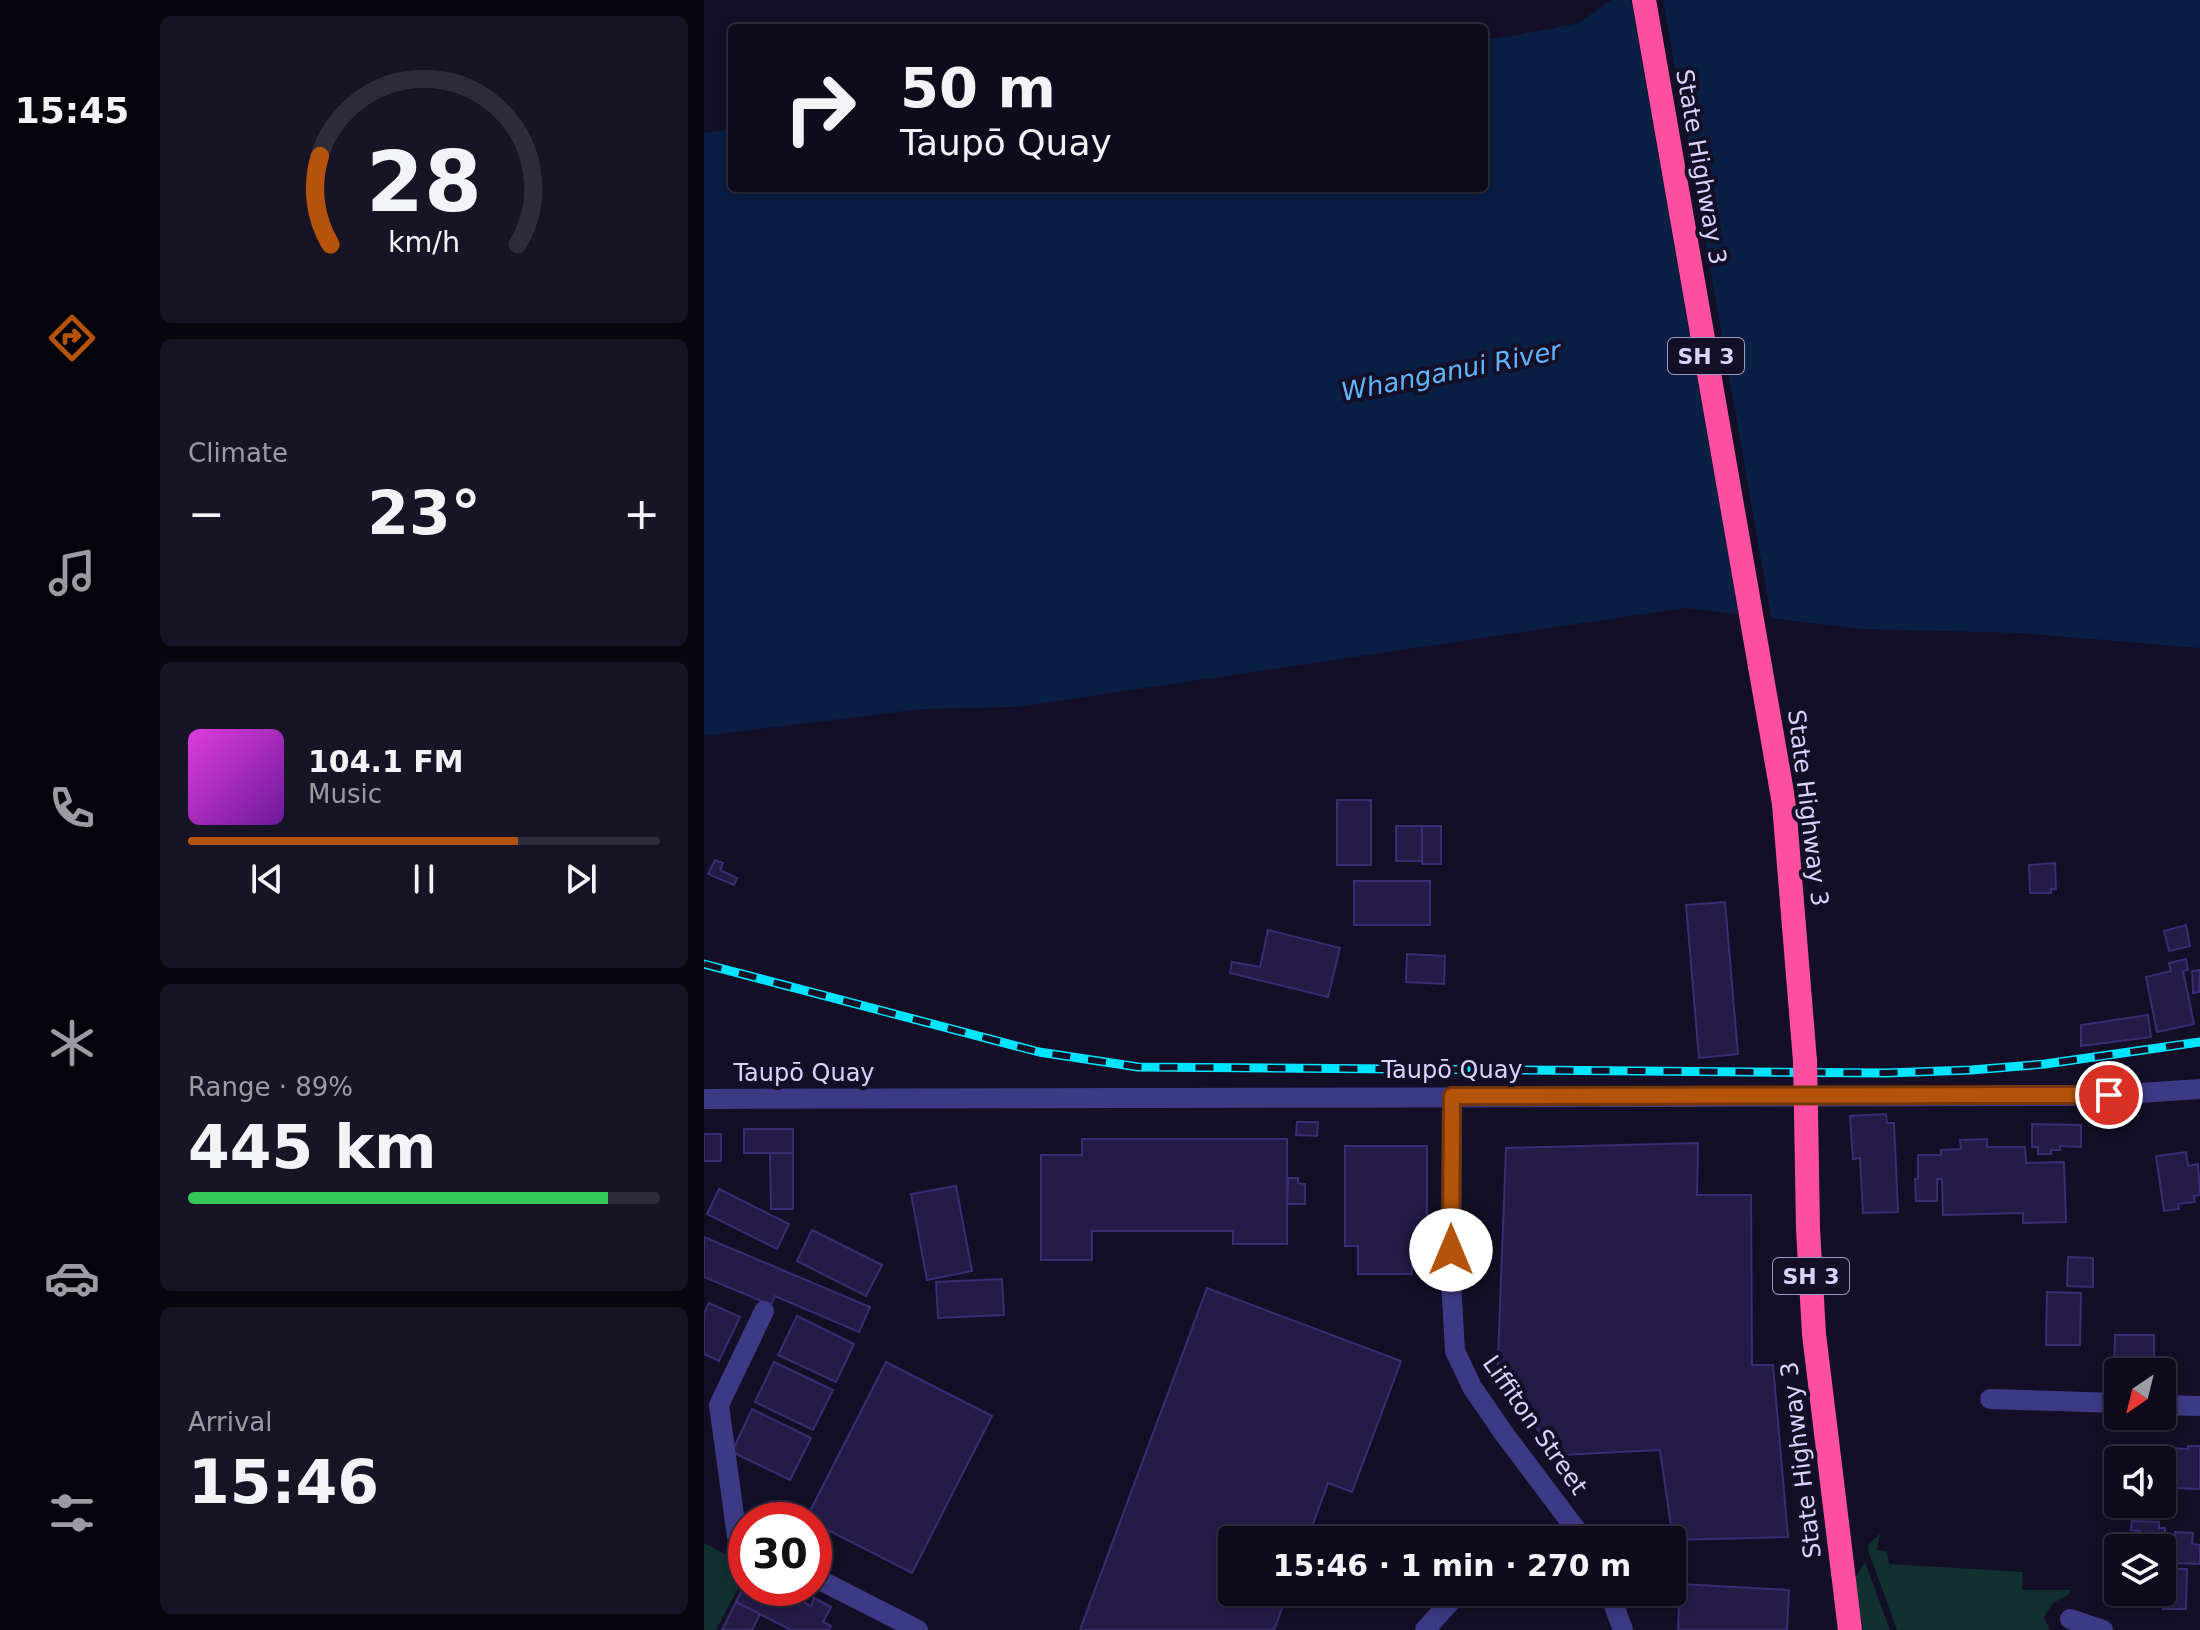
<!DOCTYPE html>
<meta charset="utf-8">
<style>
body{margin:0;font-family:"DejaVu Sans",sans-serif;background:#171425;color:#f1f3f6;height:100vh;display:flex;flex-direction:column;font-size:30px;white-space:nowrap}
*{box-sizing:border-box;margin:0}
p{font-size:26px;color:#9b9ba3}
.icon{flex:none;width:44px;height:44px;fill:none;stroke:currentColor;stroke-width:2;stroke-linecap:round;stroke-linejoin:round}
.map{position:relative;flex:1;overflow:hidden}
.details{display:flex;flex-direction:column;gap:16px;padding:16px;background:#08060f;width:560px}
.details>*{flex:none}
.hud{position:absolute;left:24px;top:24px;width:760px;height:168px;border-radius:8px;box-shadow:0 4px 12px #0003,0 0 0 2px #2e2b3b;background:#0e0b1c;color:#f1f3f6;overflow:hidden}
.needle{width:52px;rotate:215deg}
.buttons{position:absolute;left:1400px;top:1358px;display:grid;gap:16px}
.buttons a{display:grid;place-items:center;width:72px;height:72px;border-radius:8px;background:#0e0b1c;box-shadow:0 4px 12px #0003,0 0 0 2px #2e2b3b;font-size:40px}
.speed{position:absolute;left:24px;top:1502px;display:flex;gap:16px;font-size:40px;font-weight:700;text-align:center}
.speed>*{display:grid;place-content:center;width:104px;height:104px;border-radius:50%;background:#0e0b1c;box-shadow:0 4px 12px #0003,0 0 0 2px #2e2b3b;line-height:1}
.speed .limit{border:12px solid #d22;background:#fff;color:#111}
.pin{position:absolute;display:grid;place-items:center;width:68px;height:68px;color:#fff;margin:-34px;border:4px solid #fff;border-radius:50%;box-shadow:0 2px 8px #0007}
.me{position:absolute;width:88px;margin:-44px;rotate:0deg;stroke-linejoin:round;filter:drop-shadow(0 0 6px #0008)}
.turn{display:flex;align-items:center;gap:28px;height:168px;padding:0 40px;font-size:36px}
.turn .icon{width:104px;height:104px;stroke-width:2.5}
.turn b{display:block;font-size:56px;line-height:68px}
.big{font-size:60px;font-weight:800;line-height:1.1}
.details .tile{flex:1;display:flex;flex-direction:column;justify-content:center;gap:12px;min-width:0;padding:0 28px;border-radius:12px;background:#171425}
.details .dial{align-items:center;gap:0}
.dial svg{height:208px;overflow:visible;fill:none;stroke:#2e2b3b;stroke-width:7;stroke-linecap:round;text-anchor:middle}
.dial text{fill:#f1f3f6;stroke:none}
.song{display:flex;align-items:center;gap:24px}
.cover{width:96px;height:96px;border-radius:12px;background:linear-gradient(135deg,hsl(300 70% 55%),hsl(280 70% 35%))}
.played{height:8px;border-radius:4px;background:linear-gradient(90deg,#b45309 70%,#2e2b3b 70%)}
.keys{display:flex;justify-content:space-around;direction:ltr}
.heat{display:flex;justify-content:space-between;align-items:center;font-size:44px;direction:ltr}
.charge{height:12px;border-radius:6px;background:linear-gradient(90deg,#34c759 89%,#2e2b3b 0)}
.trip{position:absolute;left:514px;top:1526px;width:468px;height:80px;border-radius:8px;background:#0e0b1c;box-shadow:0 4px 12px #0003,0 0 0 2px #2e2b3b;font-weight:800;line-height:80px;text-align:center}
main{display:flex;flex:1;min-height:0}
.tab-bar{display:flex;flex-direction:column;width:144px;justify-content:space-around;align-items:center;background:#06040b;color:#9b9ba3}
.tab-bar .icon{width:56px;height:56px}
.tab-bar .active{color:#b45309}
.tab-bar b{font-size:36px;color:#f1f3f6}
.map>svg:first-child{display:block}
.green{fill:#12302f}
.water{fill:#0a1f44}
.pier{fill:#130f26}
.building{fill:#241b47;stroke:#3b2d73;stroke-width:2}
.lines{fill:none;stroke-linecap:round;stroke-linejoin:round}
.minor{stroke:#3d3a85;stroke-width:20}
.highway{stroke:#ff4fa3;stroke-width:24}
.rail-casing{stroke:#00e5ff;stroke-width:9}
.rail{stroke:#130f26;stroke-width:6;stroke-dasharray:18;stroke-linecap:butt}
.highway-bridge{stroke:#ff4fa3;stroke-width:24}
.route-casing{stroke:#753606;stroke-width:20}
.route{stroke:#b45309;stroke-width:14}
.labels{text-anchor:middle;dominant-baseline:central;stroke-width:8;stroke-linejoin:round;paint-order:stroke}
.shield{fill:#130f26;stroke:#9e99be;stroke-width:2}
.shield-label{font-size:22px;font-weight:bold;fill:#d9d4ff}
.street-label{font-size:24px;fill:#d9d4ff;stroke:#130f26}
.water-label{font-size:26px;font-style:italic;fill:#62b6ff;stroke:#130f26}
</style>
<main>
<nav class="tab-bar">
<b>15:45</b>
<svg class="icon active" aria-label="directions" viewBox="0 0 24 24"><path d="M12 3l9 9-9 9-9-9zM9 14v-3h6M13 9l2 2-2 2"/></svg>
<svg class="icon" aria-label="music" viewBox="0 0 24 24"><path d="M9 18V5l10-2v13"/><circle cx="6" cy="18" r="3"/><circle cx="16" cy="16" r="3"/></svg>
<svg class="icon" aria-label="phone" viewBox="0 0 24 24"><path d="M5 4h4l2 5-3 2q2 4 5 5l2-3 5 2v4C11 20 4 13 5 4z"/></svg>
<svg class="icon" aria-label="climate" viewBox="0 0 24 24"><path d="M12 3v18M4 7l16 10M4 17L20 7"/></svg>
<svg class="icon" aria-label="car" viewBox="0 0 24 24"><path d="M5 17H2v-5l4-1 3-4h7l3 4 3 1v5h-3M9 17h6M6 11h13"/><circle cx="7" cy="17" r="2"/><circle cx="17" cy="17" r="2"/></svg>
<svg class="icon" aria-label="filters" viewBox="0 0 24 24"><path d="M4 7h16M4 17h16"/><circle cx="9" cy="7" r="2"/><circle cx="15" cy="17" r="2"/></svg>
</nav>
<section class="details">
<div class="tile dial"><svg viewBox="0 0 100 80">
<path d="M14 69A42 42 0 1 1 86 69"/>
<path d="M14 69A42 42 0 0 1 10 35" stroke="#b45309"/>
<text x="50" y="56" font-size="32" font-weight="700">28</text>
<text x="50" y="72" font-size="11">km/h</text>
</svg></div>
<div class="tile"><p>Climate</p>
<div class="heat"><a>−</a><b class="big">23°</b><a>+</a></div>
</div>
<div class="tile">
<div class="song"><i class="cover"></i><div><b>104.1 FM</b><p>Music</p></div></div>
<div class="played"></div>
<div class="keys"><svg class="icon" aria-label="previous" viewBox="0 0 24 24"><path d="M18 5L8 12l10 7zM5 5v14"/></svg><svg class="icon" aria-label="pause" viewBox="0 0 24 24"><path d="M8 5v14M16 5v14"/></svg><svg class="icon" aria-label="next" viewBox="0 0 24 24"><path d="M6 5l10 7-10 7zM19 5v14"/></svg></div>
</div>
<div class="tile"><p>Range · 89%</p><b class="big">445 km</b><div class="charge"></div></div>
<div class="tile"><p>Arrival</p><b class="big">15:46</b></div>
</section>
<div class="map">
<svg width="1496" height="1630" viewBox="0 0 1496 1630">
<rect width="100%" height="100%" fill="#130f26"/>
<g class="green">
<polygon points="1176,1534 1173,1550 1183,1551 1185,1564 1319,1572 1318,1590 1367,1590 1364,1595 1349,1603 1340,1617 1346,1630 1193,1630 1165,1553 1164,1545"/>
<polygon points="0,1543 42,1565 42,1574 12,1630 0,1630"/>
<polygon points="1161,1562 1186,1630 1159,1630 1150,1580"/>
</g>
<polygon class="water" points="907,0 1496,0 1496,648 1316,633 1159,629 981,608 313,707 218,709 0,736 0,133 28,129 28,188 780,188 780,39 804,37 875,23"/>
<polygon class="pier" points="927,0 959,0 1068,622 1035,618"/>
<g class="building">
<rect x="633" y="800" width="34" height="65"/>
<rect x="692" y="826" width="26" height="35"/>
<rect x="718" y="826" width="19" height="38"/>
<polygon points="11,860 19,863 16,870 33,878 30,885 4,874"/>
<polygon points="1351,863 1352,889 1347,889 1347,893 1326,893 1325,865"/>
<rect x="650" y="881" width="76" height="44"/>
<polygon points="1021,902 1034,1054 995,1058 982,905"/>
<polygon points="1482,925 1486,946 1465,951 1460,931"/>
<polygon points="564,930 636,948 624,997 526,973 528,962 556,967"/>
<polygon points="703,954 741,956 740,984 702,982"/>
<polygon points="1482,959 1484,970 1479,971 1490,1024 1453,1032 1442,977 1467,971 1465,963"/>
<polygon points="1496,970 1495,992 1489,993 1488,971"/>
<polygon points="1444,1015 1447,1037 1377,1046 1377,1025"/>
<polygon points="1182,1114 1183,1123 1190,1123 1194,1212 1159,1213 1156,1158 1149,1159 1146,1116"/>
<polygon points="593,1122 614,1122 613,1136 592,1135"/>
<polygon points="1328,1124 1377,1125 1377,1147 1356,1146 1356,1150 1347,1150 1347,1154 1334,1154 1334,1147 1328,1147"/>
<rect x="40" y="1129" width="49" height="24"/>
<rect x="0" y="1134" width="17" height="27"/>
<polygon points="378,1139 583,1139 583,1244 529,1244 529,1231 388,1231 388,1260 337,1260 337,1155 378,1155"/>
<polygon points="1283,1139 1283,1147 1321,1147 1322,1163 1360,1162 1362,1222 1319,1223 1319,1213 1239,1215 1238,1179 1233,1179 1233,1201 1212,1201 1211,1179 1214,1179 1214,1155 1237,1155 1237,1150 1257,1149 1256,1140"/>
<polygon points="994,1143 993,1195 1047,1195 1048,1365 1069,1365 1084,1537 969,1540 956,1450 857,1455 793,1384 802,1148"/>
<polygon points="641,1146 723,1146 723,1253 708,1254 708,1274 654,1274 654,1246 641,1246"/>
<polygon points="1482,1152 1484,1166 1494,1164 1496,1195 1490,1196 1491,1202 1474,1204 1475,1209 1460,1211 1452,1156"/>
<polygon points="66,1153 89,1153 89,1209 67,1209"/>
<polygon points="584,1178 594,1178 594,1183 601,1184 601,1204 583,1204"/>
<polygon points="252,1186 268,1271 223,1280 207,1194"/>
<polygon points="15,1189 85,1224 73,1249 3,1214"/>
<polygon points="108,1230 178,1265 162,1296 93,1261"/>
<polygon points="0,1237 166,1307 155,1332 71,1296 67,1305 0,1277"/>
<polygon points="1364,1257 1389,1258 1389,1287 1363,1286"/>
<polygon points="298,1279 300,1315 234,1318 232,1282"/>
<polygon points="503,1288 697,1361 648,1492 624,1483 603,1540 528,1540 528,1592 584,1592 570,1630 376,1630"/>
<polygon points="1343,1292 1377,1293 1376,1345 1342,1345"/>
<polygon points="5,1303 36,1317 15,1361 0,1354 0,1313"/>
<polygon points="93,1316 150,1344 132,1382 74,1355"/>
<polygon points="1411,1335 1450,1335 1450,1359 1428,1358 1427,1370 1410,1369"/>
<polygon points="70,1362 129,1390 109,1430 51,1402"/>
<polygon points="182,1362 288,1416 208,1573 110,1523 110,1520 102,1519"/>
<polygon points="48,1409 107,1438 86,1480 28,1452"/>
<polygon points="1484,1446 1496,1446 1496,1489 1470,1488 1469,1502 1460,1501 1461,1477 1466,1477 1468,1448 1484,1449"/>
<polygon points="1428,1521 1455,1522 1455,1528 1461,1528 1461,1545 1428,1546 1429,1539 1433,1539 1436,1531 1427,1530"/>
<polygon points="1471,1532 1489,1533 1488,1544 1496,1545 1496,1564 1469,1563"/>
<polygon points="1459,1569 1483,1569 1482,1609 1459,1609"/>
<polygon points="42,1583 42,1588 53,1588 87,1606 92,1598 107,1606 110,1598 127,1607 119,1622 127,1626 125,1630 87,1630 32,1602"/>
<polygon points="976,1584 1085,1590 1083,1630 974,1630"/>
<polygon points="32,1602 56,1614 48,1630 18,1630"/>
</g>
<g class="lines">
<g class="minor">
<polyline points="748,1096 747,1281 751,1351 768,1387 801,1435 880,1540"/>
<polyline points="0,1099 1364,1096 1405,1095 1496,1089"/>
<polyline points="1286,1399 1414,1403"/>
<polyline points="1458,1405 1496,1406"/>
<polyline points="42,1542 33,1537 15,1405 60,1311"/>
<polyline points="110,1577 214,1630"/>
<polyline points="905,1592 919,1630"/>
<polyline points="1366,1619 1399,1630"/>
<polyline points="721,1630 755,1592"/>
</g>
<g class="highway">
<polyline points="940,0 1080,804 1101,1061"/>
<polyline points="1102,1112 1104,1229 1110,1334 1146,1630"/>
</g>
<g class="rail-casing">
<polyline id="rail" points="0,964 335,1052 434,1067 1182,1073 1267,1070 1341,1064 1496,1042"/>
</g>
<use href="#rail" class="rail"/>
<polyline class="highway-bridge" points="1101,1061 1102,1112"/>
</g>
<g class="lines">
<g class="route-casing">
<polyline id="route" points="747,1250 748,1096 1405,1095"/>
</g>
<use href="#route" class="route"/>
</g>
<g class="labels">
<g class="shield">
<rect x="964" y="338" width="76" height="36" rx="6"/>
<rect x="1069" y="1258" width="76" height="36" rx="6"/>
</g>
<g class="shield-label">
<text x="1002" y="356">SH 3</text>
<text x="1107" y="1276">SH 3</text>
</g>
<g class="street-label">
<text transform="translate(997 167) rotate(80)">State Highway 3</text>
<text transform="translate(1104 808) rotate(83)">State Highway 3</text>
<text x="748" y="1070">Taupō Quay</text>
<text x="100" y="1073">Taupō Quay</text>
<text transform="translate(831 1425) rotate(55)">Liffiton Street</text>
<text transform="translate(1097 1460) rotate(-97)">State Highway 3</text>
</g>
<g class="water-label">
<text transform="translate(747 371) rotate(-11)">Whanganui River</text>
</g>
</g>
</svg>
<div class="buttons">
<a><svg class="needle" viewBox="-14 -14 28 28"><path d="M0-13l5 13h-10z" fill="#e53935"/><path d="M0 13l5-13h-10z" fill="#9b9ba3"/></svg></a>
<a><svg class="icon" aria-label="sound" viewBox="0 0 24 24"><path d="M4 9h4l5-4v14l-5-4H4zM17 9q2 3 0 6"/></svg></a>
<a><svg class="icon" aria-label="layers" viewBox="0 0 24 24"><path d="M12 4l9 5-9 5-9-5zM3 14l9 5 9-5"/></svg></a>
</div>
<div class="speed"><div class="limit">30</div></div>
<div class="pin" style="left:1405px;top:1095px;background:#d93025"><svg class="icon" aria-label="arrive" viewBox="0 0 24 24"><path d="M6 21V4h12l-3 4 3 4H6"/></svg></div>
<svg class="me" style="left:747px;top:1250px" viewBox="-20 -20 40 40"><circle r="19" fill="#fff"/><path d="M0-13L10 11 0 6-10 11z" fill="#b45309"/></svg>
<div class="trip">15:46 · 1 min · 270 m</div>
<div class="hud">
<div class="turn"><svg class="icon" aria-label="right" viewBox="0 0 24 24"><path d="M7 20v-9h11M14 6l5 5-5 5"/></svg><div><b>50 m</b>Taupō Quay</div></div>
</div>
</div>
</main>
